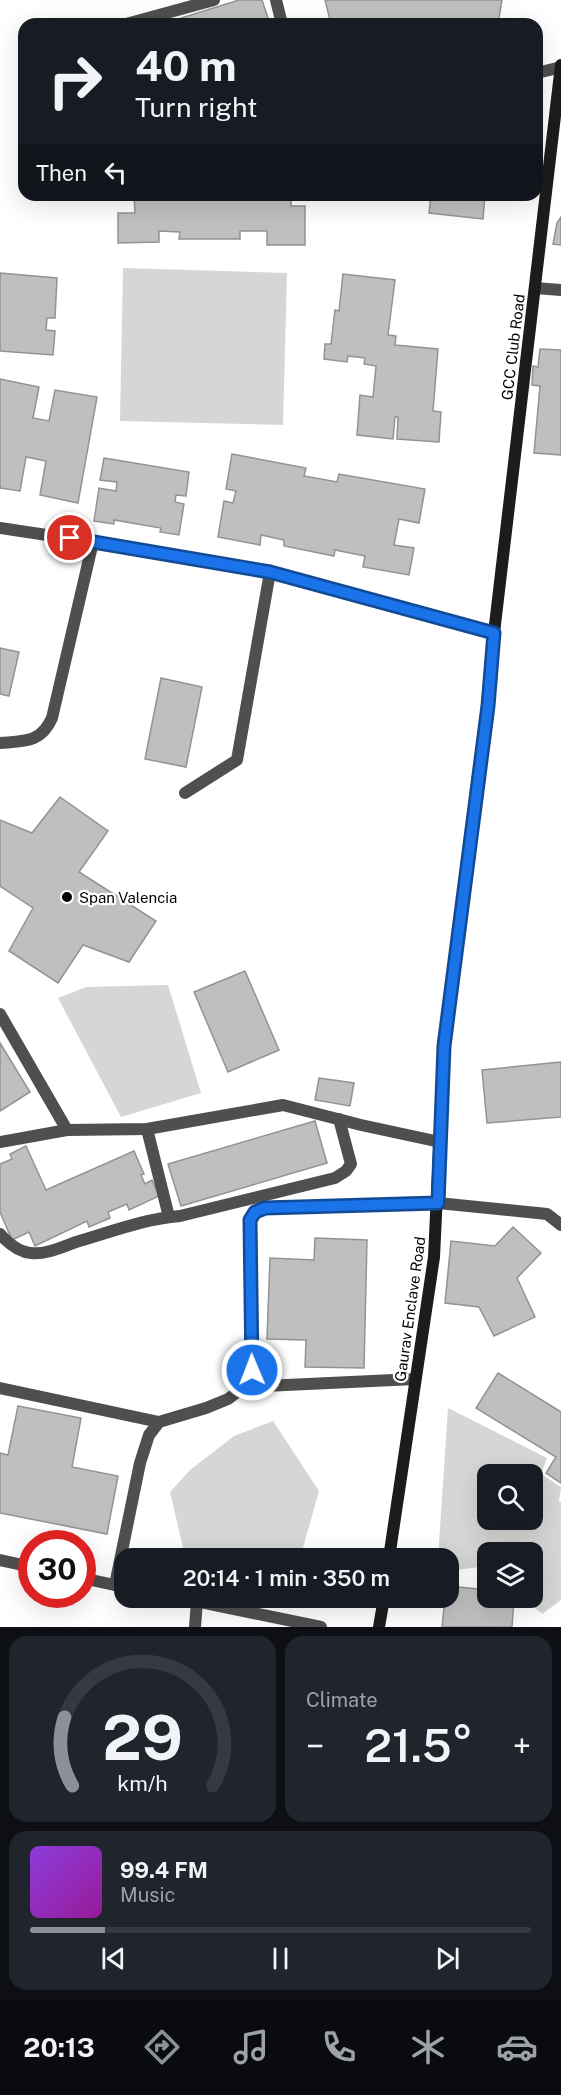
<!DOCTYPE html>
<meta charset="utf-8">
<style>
body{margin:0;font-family:"Public Sans",sans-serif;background:#20242c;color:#f1f3f6;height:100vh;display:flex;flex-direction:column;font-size:22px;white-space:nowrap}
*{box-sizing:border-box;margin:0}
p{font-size:20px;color:#9ea1a6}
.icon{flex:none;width:33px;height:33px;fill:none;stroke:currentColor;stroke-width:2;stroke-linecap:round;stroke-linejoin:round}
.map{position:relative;height:1627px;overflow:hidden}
.side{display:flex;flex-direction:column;gap:9px;padding:9px;background:#0d0f14;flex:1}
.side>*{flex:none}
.guide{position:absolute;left:18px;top:18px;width:525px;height:183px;border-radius:18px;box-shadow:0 6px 24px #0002;background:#171b24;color:#f1f3f6;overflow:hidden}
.controls{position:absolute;left:477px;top:1464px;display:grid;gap:12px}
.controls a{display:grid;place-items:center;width:66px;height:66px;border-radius:12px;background:#171b24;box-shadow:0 6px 24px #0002;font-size:30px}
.speed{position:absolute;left:18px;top:1530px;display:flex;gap:12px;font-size:30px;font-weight:700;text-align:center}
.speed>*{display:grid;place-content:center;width:78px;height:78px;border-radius:50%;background:#171b24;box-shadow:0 6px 24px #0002;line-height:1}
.speed .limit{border:9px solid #d22;background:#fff;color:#111}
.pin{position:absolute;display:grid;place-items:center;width:51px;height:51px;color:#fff;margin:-26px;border:3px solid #fff;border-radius:50%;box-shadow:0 2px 6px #0007}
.me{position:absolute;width:66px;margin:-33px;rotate:359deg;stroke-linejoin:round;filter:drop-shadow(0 0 4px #0008)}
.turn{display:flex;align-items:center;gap:21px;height:126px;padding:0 18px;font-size:27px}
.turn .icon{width:78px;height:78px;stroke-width:2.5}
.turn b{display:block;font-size:42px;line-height:51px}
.then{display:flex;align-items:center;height:57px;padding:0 18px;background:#0003;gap:12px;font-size:22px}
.big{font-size:45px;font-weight:600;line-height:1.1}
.side .widget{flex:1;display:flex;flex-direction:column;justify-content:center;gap:9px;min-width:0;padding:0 21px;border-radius:18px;background:#20242c}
.side .dial{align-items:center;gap:0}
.dial svg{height:156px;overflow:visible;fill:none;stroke:#363941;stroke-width:7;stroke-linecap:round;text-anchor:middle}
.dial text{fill:#f1f3f6;stroke:none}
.song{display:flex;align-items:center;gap:18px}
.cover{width:72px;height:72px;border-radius:9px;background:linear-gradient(135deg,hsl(270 70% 55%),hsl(300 70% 35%))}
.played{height:6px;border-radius:3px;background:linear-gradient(90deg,#8c9099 15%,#363941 15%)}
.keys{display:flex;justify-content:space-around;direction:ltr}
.heat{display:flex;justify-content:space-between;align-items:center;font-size:33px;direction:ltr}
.side .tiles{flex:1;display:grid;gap:9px;grid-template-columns:1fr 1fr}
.widget:last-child{grid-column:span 2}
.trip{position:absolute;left:114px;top:1548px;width:345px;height:60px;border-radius:18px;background:#171b24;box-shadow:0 6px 24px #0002;font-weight:600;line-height:60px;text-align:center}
.tab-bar{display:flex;height:96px;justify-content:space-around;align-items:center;background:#090b0e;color:#9ea1a6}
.tab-bar .icon{width:42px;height:42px}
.tab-bar .current{color:#8c9099}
.tab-bar b{font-size:27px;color:#f1f3f6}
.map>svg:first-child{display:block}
.green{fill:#d6d6d6;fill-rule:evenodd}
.building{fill:#bfbfbf;stroke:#939393;stroke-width:1.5}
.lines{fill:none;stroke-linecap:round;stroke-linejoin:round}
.lane{stroke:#4f4f4f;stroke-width:12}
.street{stroke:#4f4f4f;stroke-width:12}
.secondary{stroke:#1c1c1c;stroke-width:12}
.route-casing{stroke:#114b97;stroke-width:15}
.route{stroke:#1a73e8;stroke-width:10}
.poi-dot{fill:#000;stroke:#fff;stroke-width:2}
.labels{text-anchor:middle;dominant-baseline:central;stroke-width:4.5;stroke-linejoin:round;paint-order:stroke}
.street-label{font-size:15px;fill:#000;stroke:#fff}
.poi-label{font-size:15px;fill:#000;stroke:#fff;text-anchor:start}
</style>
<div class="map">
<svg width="561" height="1627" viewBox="0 0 561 1627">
<rect width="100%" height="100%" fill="#fff"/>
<g class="green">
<polygon points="123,268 287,273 283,425 120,421"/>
<polygon points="168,985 201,1093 121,1117 58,998 86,987"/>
<path d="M448 1408 547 1458 541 1474 561 1487 559 1501 561 1503V1600L542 1614 523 1598H532V1552H488L487 1566 449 1571 448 1558H438ZM532 1474V1520H488V1474Z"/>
<polygon points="273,1421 319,1491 300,1558 192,1558 185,1556 170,1492 190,1470 234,1436"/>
</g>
<g class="building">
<polygon points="239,0 262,0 270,24 162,24"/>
<polygon points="325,0 502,0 498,24 416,24 417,19 397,24 331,24"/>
<polygon points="134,195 291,195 291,206 305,206 305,245 267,245 267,231 240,231 240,239 179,239 180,232 159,231 159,242 118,243 118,213 135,213"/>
<polygon points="431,195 485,195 483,219 429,213"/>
<polygon points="561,217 561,245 553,244 557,223"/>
<polygon points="0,273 57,278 55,318 47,318 46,330 55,331 53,355 0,351"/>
<polygon points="343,274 395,280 388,335 396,336 395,345 438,349 433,411 441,412 439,442 397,439 398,417 395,417 393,439 357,435 360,395 373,397 376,366 364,364 365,358 348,356 347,362 324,359 325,344 331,344 335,310 339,311"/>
<polygon points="540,349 561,350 561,455 534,453 540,386 532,385 533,366 538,367"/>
<polygon points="0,379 39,387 33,418 49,421 55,390 97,397 78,503 40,495 46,461 26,457 20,491 0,488"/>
<polygon points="232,454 306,468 304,476 337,482 339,474 425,489 419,523 399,519 394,545 414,548 409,575 363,567 365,556 335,550 334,556 284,546 284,540 261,535 260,545 218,537 224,501 233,503 236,491 226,489"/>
<polygon points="104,458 189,472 186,496 176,495 175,502 184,504 179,535 160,532 161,528 114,520 114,524 94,521 99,488 116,491 117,482 100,480"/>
<polygon points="0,648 19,652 9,696 0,694"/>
<polygon points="161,678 202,687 186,767 145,759"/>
<polygon points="60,797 108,831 79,872 156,921 129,962 83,945 58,983 9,951 33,908 0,886 0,820 32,833"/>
<polygon points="245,971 279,1050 228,1072 194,992"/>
<polygon points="0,1043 30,1092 0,1111"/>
<polygon points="561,1062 561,1117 487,1123 482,1070"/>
<polygon points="319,1078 354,1083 350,1106 315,1100"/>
<polygon points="315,1121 327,1163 181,1206 168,1164"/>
<polygon points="26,1146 46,1190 134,1151 144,1174 141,1175 145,1184 152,1180 159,1196 129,1210 127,1204 108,1212 110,1218 89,1227 87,1221 35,1246 29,1232 12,1240 0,1212 0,1164 12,1159 10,1154"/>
<polygon points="513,1227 541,1253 517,1278 535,1317 494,1336 479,1307 445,1303 451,1241 495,1246"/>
<polygon points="315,1238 367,1240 364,1368 305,1367 306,1340 267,1339 270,1258 314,1260"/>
<polygon points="498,1373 561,1412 561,1483 546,1473 556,1457 476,1408"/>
<polygon points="18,1406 81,1418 72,1467 118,1476 107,1534 0,1513 0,1453 8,1455"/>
<polygon points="448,1586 488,1590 488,1598 514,1598 512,1627 442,1627 445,1598 448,1598"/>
</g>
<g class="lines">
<g class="lane">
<polyline points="438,1203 547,1214 561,1225"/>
<polyline points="195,1627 197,1601"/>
</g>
<g class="street">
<polyline points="276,0 282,24"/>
<polyline points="126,24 214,0"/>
<polyline points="537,73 561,67"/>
<polyline points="535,288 561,290"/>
<polyline points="0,528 93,542 270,572 494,633"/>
<path d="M0 743C24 741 41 743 52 718L93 542"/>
<polyline points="185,793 237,760 270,572"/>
<polyline points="0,1014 67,1130"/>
<polyline points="147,1129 169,1217"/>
<polyline points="0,1142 67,1130 147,1129 283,1105 361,1125 440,1142"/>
<path d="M0 1234C8 1243 18 1252 31 1253 45 1255 62 1247 76 1242 111 1232 143 1219 180 1216L335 1178 346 1171 351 1164 339 1119"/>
<polyline points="244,1387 415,1379"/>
<polyline points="0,1388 159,1422"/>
<polyline points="0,1560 32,1567"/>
<polyline points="82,1578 124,1587"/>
<polyline points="115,1585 140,1463 149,1435 159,1422 206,1408 228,1399 244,1387 252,1370 250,1219 256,1212 265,1208 438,1203"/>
<polyline points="181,1598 321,1627"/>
</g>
<g class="secondary">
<polyline points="389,1558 434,1257 444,1046 487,706 494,633 561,65"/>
<polyline points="379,1627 384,1598"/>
</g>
</g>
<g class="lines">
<g class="route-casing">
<polyline id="route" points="70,538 270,572 494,633 488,706 444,1046 438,1203 265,1208 255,1212 250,1220 252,1370"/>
</g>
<use href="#route" class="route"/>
</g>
<circle class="poi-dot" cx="67" cy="897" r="6"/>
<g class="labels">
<g class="street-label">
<text transform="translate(513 347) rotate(-83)">GCC Club Road</text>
<text transform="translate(410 1309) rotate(-82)">Gaurav Enclave Road</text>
</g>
<g class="poi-label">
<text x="79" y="897">Span Valencia</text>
</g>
</g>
</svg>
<div class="controls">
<a><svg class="icon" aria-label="search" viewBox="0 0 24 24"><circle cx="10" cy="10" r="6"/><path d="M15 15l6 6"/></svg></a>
<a><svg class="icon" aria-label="layers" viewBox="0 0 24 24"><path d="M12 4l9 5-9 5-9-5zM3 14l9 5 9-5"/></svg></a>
</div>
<div class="speed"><div class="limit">30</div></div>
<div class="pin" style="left:70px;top:538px;background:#d93025"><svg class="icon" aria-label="arrive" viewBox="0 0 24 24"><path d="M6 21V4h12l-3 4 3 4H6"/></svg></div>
<svg class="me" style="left:252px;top:1370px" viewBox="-20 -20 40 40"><circle r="17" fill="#1a73e8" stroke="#fff" stroke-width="3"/><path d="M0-11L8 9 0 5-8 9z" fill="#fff"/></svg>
<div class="trip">20:14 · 1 min · 350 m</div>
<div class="guide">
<div class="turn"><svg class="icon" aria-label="right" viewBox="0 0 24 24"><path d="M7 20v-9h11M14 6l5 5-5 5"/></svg><div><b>40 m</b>Turn right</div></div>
<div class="then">Then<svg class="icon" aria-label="left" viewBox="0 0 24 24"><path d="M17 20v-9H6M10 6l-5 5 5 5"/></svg></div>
</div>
</div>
<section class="side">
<div class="tiles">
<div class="widget dial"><svg viewBox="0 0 100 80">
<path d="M14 69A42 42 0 1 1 86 69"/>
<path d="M14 69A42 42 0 0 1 10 34" stroke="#8c9099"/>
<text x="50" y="56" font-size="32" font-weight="700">29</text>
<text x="50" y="72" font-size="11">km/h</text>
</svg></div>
<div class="widget"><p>Climate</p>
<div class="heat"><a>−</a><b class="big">21.5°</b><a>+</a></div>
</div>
<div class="widget">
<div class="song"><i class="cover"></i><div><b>99.4 FM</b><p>Music</p></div></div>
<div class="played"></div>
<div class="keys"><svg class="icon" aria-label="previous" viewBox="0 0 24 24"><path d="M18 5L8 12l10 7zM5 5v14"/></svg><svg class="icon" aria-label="pause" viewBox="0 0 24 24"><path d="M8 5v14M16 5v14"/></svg><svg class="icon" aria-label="next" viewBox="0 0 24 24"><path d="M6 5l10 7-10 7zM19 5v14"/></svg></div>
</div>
</div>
</section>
<nav class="tab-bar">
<b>20:13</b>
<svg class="icon current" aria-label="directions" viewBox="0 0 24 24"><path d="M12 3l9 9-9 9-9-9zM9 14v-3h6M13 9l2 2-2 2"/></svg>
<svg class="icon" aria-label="music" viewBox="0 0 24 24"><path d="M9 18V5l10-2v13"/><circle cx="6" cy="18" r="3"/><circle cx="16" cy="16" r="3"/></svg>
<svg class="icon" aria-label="phone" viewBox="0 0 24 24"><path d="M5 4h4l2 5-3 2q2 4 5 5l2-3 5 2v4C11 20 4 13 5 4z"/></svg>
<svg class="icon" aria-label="climate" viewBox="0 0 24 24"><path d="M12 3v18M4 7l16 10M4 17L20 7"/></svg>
<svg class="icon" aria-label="car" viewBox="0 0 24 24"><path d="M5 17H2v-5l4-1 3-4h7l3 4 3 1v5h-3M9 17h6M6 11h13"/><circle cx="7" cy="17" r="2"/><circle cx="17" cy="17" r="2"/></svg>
</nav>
